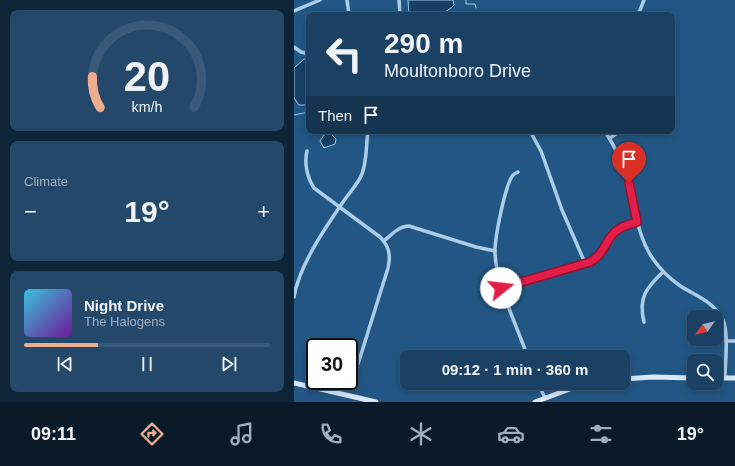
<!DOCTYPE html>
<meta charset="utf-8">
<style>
body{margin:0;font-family:Arial,sans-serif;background:#23486a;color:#f1f3f6;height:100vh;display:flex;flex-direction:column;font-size:15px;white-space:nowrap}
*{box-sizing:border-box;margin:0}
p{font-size:13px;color:#9fafbf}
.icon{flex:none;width:22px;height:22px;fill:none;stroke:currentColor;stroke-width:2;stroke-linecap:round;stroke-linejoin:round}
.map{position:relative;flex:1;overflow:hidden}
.drawer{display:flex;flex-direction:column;gap:10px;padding:10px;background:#0e2437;width:294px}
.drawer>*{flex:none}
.banner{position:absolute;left:12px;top:12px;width:369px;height:122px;border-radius:8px;box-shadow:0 2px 10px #0003,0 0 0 1px #385a78;background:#1a4164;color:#f1f3f6;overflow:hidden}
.needle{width:26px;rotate:236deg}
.buttons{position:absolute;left:393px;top:310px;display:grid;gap:8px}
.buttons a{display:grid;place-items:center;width:36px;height:36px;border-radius:8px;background:#1a4164;box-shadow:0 2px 10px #0003,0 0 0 1px #385a78;font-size:20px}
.speed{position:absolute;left:12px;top:338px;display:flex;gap:8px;font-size:20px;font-weight:700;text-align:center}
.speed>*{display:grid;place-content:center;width:52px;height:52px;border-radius:50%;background:#1a4164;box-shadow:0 2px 10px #0003,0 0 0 1px #385a78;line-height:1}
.speed .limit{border:2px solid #111;border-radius:6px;background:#fff;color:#111}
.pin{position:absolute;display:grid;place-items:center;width:34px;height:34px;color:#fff;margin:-41px -17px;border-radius:50% 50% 50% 0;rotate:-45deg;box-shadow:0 0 4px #0007}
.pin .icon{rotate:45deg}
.me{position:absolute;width:44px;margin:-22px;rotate:74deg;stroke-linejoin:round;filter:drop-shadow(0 0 3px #0008)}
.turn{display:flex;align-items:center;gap:14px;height:84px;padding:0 12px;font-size:18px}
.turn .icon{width:52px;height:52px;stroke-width:2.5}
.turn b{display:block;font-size:28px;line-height:34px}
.then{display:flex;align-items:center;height:38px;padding:0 12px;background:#0003;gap:8px;font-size:15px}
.big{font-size:30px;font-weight:600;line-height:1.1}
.drawer .tile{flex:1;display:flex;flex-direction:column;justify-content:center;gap:6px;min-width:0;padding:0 14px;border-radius:8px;background:#23486a}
.drawer .dial{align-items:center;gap:0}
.dial svg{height:104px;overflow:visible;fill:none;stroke:#385a78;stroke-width:7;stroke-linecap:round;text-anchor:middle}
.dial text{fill:#f1f3f6;stroke:none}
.song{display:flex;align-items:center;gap:12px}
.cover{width:48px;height:48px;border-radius:6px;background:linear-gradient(135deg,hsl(190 70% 55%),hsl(280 70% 35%))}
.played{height:4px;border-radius:2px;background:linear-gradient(90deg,#eead8d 30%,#385a78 30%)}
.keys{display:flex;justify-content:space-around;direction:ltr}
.heat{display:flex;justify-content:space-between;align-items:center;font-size:22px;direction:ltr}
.trip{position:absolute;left:106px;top:350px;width:230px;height:40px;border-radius:8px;background:#1a4164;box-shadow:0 2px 10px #0003,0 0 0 1px #385a78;font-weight:600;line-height:40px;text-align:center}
.menu{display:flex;height:64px;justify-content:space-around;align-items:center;background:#0a1a28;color:#9fafbf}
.menu .icon{width:28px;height:28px}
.menu .selected{color:#eead8d}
.menu b{font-size:18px;color:#f1f3f6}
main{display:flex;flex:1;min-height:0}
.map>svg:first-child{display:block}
.water{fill:#184065;stroke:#a0c9ea}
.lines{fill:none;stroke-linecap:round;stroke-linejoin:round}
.stream{stroke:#a0c9ea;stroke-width:1}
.minor{stroke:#accde9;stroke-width:3.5}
.secondary{stroke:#d7e8f7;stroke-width:5}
.route-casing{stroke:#92132f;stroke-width:10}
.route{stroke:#e11d48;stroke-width:7}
</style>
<main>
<section class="drawer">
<div class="tile dial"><svg viewBox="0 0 100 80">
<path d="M14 69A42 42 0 1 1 86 69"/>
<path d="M14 69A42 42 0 0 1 8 45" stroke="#eead8d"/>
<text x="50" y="56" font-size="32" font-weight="700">20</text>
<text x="50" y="72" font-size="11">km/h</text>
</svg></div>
<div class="tile"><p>Climate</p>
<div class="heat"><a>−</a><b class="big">19°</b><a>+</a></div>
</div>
<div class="tile">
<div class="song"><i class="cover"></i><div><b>Night Drive</b><p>The Halogens</p></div></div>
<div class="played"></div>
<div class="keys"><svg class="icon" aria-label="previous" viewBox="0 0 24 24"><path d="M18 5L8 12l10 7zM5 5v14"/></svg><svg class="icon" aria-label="pause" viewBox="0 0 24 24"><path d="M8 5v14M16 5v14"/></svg><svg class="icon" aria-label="next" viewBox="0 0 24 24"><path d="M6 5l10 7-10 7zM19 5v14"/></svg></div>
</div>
</section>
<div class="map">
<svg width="441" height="402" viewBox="0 0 441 402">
<rect width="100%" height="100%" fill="#225785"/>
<g class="water">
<path d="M114 0H159L160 5C148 18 132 15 115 15Z"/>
<polygon points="10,59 15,60 15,105 5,105 0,98 0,68"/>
<polygon points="36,133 42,139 41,144 30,148 26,141 30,135"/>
</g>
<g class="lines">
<g class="stream">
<polyline points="172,0 172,4 181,4 182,8"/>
<polyline points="182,12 183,15"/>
<polyline points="209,15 218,15"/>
<polyline points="0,115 15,112"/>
</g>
<g class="minor">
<polyline points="53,0 55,15"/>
<polyline points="105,0 106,15"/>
<polyline points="0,11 26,0"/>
<polyline points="344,15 350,0"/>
<polyline points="0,47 7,52 15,54"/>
<polyline points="236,131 247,151 268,210 291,263"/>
<path d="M311 131C321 147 330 165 335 184 342 209 343 236 359 259 366 269 375 278 385 285 401 296 420 301 429 320 435 333 431 364 431 378"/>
<polyline points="316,138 326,131"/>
<path d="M13 151C10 163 13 177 20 188L86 237C95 246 97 255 94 268L64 364 55 362"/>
<path d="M224 172C222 173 220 174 219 175 211 185 201 237 201 251 201 263 204 276 207 288L234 357"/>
<path d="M90 241C97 235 105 226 115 226L182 247 201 251"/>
<path d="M207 288 300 260C309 253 311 245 317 236 323 228 333 225 343 222"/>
<path d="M0 297C5 266 31 228 49 202 55 193 64 184 68 174 73 161 72 145 74 131"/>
<path d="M350 322C344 298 352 288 369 272"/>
<polyline points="432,341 441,341"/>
<polyline points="215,357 232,351"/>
<polyline points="244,383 251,398"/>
</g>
<g class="secondary">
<polyline points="422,378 441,378"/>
<polyline points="329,379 359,377 400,378"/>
<polyline points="0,383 82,402"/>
<polyline points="241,402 281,387 300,383"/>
</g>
</g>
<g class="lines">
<g class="route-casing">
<path id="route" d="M207 288 296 262C310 255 311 240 322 231 328 226 335 224 343 222L335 183"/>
</g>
<use href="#route" class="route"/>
</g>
</svg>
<div class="buttons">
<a><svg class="needle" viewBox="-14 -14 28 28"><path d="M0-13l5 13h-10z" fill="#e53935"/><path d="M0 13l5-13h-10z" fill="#9fafbf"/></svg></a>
<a><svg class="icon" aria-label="search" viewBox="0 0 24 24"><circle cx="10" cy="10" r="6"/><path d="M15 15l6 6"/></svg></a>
</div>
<div class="speed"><div class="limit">30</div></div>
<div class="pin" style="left:335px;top:183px;background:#d93025"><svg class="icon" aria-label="arrive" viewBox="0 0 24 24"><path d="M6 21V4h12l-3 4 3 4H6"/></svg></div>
<svg class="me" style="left:207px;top:288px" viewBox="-20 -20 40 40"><circle r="19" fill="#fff"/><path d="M0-13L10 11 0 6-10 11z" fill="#e11d48"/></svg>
<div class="trip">09:12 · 1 min · 360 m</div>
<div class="banner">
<div class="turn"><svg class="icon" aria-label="left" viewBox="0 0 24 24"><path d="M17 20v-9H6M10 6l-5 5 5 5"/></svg><div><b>290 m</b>Moultonboro Drive</div></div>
<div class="then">Then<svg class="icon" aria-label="arrive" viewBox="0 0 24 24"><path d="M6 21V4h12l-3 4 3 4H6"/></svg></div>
</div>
</div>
</main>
<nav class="menu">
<b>09:11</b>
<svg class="icon selected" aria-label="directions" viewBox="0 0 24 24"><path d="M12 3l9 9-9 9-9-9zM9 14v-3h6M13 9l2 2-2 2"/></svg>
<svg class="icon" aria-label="music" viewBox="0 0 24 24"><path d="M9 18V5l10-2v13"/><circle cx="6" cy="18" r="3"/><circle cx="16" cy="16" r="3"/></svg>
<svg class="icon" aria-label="phone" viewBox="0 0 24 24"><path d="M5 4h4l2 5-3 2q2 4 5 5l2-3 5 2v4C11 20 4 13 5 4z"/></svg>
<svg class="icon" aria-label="climate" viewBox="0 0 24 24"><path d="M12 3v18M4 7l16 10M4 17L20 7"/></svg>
<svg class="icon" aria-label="car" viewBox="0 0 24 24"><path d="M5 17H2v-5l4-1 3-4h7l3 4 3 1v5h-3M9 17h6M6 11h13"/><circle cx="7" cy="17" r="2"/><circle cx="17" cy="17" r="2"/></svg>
<svg class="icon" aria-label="filters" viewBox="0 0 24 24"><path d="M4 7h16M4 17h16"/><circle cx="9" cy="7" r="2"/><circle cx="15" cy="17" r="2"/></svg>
<b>19°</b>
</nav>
